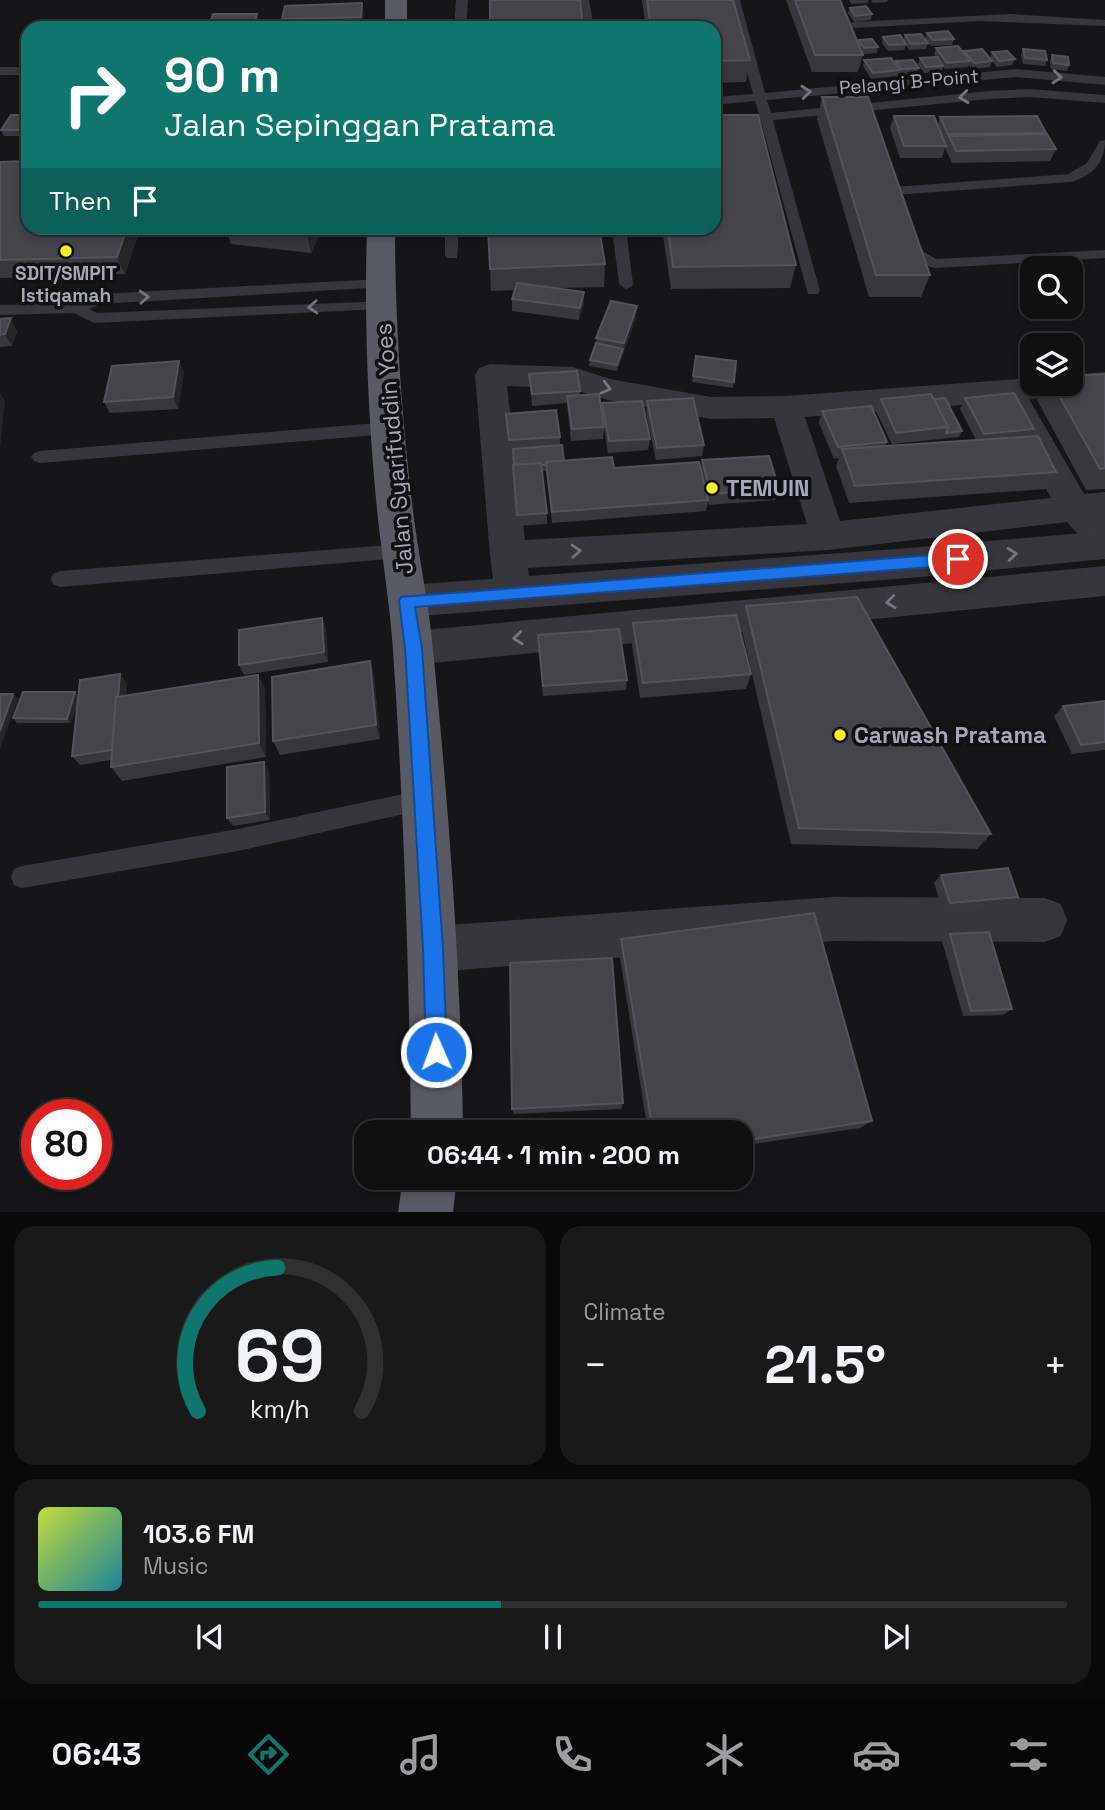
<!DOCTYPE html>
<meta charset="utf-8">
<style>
body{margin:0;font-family:"Space Grotesk",sans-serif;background:#19191a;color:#f1f3f6;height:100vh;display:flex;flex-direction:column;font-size:26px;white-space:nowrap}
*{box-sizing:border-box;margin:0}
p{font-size:23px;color:#9c9d9f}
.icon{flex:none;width:38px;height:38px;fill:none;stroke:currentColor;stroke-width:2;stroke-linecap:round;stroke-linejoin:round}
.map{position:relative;height:1212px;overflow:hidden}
.sheet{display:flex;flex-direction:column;gap:14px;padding:14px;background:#090909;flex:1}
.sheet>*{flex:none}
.top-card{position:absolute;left:21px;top:21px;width:700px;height:214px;border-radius:21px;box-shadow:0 4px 10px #0003,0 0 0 2px #303031;background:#0f766e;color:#fff;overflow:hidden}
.buttons{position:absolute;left:1020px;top:256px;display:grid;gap:14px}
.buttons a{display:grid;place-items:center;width:63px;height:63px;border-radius:14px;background:#101011;box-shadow:0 4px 10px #0003,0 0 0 2px #303031;font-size:35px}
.speed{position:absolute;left:21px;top:1099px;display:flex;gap:14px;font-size:35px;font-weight:700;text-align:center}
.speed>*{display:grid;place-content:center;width:91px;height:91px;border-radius:50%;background:#101011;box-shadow:0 4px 10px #0003,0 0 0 2px #303031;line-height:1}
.speed .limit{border:10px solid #d22;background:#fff;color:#111}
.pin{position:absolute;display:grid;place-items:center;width:60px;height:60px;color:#fff;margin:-30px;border:4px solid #fff;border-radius:50%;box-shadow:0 2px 7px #0007}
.me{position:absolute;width:77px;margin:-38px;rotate:358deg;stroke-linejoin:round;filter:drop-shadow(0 0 5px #0008)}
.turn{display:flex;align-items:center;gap:24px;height:147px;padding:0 28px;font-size:32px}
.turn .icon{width:91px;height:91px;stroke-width:2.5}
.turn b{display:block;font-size:49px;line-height:60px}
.then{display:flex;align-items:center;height:66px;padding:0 28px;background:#0003;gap:14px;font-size:26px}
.big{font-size:52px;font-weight:700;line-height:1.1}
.sheet .widget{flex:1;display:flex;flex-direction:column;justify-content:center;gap:10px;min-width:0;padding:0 24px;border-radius:21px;background:#19191a}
.sheet .dial{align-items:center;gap:0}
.dial svg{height:182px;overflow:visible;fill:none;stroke:#303031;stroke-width:7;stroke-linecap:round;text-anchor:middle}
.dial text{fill:#f1f3f6;stroke:none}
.song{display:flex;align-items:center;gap:21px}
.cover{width:84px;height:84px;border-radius:10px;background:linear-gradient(135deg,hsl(70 70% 55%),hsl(190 70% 35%))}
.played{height:7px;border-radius:4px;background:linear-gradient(90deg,#0f766e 45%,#303031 45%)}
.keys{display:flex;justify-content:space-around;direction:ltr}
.heat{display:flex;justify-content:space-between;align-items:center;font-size:38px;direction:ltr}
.sheet .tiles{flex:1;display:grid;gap:14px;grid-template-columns:1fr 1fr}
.widget:last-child{grid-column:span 2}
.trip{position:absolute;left:354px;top:1120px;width:399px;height:70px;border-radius:21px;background:#101011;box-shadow:0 4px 10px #0003,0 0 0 2px #303031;font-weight:700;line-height:70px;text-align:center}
.tab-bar{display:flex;height:112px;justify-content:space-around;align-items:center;background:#060607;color:#9c9d9f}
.tab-bar .icon{width:49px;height:49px}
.tab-bar .current{color:#0f766e}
.tab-bar b{font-size:32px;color:#f1f3f6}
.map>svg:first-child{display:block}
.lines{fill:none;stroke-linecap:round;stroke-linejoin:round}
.service{fill:#36363c;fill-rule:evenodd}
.minor{fill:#36363c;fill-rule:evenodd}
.tertiary{fill:#36363c;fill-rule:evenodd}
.trunk{fill:#5a5a65;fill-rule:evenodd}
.wall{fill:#38383c}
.shaded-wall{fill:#262528}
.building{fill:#44444a;stroke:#53545b;stroke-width:2}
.oneway{stroke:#747480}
.route{fill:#1a73e8;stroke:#114b97;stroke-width:2}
.poi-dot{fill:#feee26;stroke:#111012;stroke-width:2.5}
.labels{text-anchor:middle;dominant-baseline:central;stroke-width:7;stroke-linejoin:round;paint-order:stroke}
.far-street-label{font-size:19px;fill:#a6a7b8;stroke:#111012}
.far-poi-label{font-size:19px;font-weight:bold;fill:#a6a7b8;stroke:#111012}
.street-label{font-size:23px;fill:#a6a7b8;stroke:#111012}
.poi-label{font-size:23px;font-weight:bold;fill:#a6a7b8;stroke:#111012;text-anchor:start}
</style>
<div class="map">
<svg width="1105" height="1212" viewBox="0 0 1105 1212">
<rect width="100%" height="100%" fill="#161517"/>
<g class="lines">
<g class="service">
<polygon points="456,0 468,0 466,28 454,28"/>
<polygon points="577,0 589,0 594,28 582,28"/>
<polygon points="728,0 740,0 765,93 1016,69 1105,77 1105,85 1016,77 767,100 771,113 989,91 1030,89 1105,95 1105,103 1030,97 989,99 773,120 820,291 818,294 808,294 761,121 714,126 714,118 759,114 755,101 714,105 714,97 753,94"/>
<polygon points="1010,14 1105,20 1105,26 979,21 854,28 848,25 854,22"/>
<rect x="0" y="67" width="28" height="8"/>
<path d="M1105 140C1105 163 1093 175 1071 182L894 195 887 191 894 187 1068 174 1087 163 1100 141Z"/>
<polygon points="445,228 459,228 457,258 447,258 445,255"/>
<polygon points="612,228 626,228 633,284 631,287 626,289 619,284"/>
<path d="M911 236 916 237 924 252 936 259 1105 250V258L936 268C918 264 910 257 904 240Z"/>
<polygon points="380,279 387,284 385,287 101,304 89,309 97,313 386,301 389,304 381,309 94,323 74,313 0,315 0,305 75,303 99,294"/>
<polygon points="389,422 397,428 389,434 40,463 34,461 31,457 34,453 40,451"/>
<polygon points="401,544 408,546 410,551 408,556 401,558 60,587 53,584 51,579 53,574 60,571"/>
<polygon points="422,790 430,793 433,800 430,807 422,810 238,851 22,888 14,885 11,877 14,869 22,866 238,829"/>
</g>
<g class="minor">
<path d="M490 364 573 367 610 379 711 397 786 396 1032 378V383H1071V375L1105 372V394L1029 399 1084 494 1105 492V555L1093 551 1067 522 828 550 528 568 531 594 526 604 513 609 500 604 495 594 490 555 475 375 479 368ZM507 386 572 389 608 400 711 419 774 418 807 524 525 540ZM999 402 1051 498 840 521 805 417Z"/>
<polygon points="833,897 1045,898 1061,904 1067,920 1061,936 1045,942 833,941 433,972 417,965 410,949 417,933 433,926"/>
</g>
<g class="tertiary">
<polygon points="1105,531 1105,559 909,578 407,617 393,612 388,601 393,590 407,585 909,548"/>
<polygon points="1105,566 1105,596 413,665 399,660 393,648 399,636 413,631"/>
</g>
<g class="trunk">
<rect x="385" y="0" width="22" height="28"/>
<path d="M367 228H395C395 324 402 423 414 519 420 563 429 606 433 650 449 810 461 972 463 1132H411C409 971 404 811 393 650 390 607 383 563 378 519 368 423 364 324 367 228Z"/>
<polygon points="403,1178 457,1178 453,1212 398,1212"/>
</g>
</g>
<g class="wall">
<polygon points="642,0 733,0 750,60 746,82 714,83 714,28 646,28"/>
<polygon points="786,0 840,0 858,42 858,40 878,47 877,53 863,54 858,72 812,72"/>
<polygon points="849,0 868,0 868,3 851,4"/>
<polygon points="871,0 888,0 887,2 873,3"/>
<polygon points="850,8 872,14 871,20 854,22 848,13"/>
<polygon points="364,14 363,28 284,28 282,19"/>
<polygon points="927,33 954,39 952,45 931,46 925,39"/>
<polygon points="905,35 928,43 926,49 909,50 906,45 904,50 888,51 882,43 883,37 903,40"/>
<polygon points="936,48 964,53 964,51 992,61 990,67 972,69 969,65 968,67 945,69 943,66 942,72 924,73 918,64 920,58 936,57 934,54"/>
<polygon points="1023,49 1047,60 1045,66 1023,64 1021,55"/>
<polygon points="992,52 1015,59 1012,65 997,67 990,58"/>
<polygon points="1052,55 1069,65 1067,71 1051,69 1050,61"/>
<polygon points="864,60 895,65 896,61 919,68 917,74 901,75 899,73 898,76 871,79 863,66"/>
<polygon points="822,97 930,275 921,297 869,297 817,119"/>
<polygon points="28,115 28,136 4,136 1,130"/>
<polygon points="894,116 938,125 940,117 1046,133 1045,134 1056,149 1050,161 952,163 945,148 942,158 900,158 890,128"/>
<polygon points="0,162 140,228 125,274 0,278"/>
<polygon points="226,228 323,228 311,253 231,244"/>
<polygon points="488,228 605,264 604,287 560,288 584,304 579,320 512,311 512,299 515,290 491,291"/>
<polygon points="662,228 714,228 796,265 790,288 671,289"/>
<polygon points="636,318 617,371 589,366 590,360 596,343 596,338"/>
<polygon points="0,319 17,331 12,346 0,347"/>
<polygon points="696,356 734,382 733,388 692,382"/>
<polygon points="179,361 184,373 178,409 110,413 104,402"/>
<polygon points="529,374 580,391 580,395 602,413 602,403 650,439 648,450 608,453 604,428 603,439 571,441 567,403 532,406"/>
<polygon points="1105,374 1105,489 1086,490 1037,400 1046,383 1071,383"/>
<polygon points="965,398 1034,429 1030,437 1056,472 1046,489 849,503 836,466 839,458 834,459 819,423 822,411 887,442 885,447 976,440 960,409"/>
<polygon points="881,399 934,399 962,431 959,437 892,444 876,411"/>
<polygon points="647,401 704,445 702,456 656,460 646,413"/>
<polygon points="506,414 560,437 560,445 564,461 614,468 701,469 702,460 779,489 775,500 709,505 708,502 706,511 552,523 546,471 542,471 547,513 547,524 518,526 513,477 513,452 509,452"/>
<polygon points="746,606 991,834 977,849 791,844 741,626"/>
<polygon points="633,623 751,674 746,689 640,698 631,639"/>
<polygon points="326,628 328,662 244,675 239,665"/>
<polygon points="538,635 627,680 626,690 543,696"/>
<polygon points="370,661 374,676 380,739 280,755 273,741"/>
<polygon points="120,674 127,684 126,695 258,675 265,689 266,757 122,781 111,767 111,760 80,765 72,756 78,702 71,723 17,723 13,718 78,696"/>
<polygon points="1105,701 1105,750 1072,754 1054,716 1063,706"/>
<polygon points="269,771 270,820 233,826 227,818"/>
<polygon points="941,875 1018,897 1009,904 943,911 934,883"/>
<polygon points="950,934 1012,1009 1003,1015 963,1016 942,941"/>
<polygon points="621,939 872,1121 860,1128 740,1146 740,1132 648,1132 619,952"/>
<polygon points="623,1103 621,1109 514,1114 512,1109"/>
</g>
<g class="shaded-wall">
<polygon points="362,3 364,14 363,28 361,17"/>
<polygon points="257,14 260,25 259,28 253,28"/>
<polygon points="127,228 140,228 125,274 117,257"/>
<polygon points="311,228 323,228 311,253 307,235"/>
<polygon points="584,292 584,304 579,320 580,308"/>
<polygon points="637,306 636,318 617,371 617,365 623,349 624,343"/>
<polygon points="11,318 17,331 12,346 5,334"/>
<polygon points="179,361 184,373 178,409 173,397"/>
<polygon points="0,393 5,401 0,448"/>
<polygon points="322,618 326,628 328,662 324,652"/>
<polygon points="370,661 374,676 380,739 376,725"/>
<polygon points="120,674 127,684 122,758 114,749"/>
<polygon points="258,675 265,689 266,757 259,743"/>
<polygon points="75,692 79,697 71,723 67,719"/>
<polygon points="13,694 18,699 0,749 0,731"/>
<polygon points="264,762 269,771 270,820 265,812"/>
</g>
<g class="building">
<polygon points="490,0 580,0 583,28 490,28"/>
<polygon points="647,0 733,0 750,60 714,61 714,28 651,28"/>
<polygon points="795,0 840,0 863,55 815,55"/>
<polygon points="362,3 361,17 282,19 285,6"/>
<polygon points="866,6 872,14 855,16 850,8"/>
<polygon points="213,14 257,14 253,28 208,28"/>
<polygon points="126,22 150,22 148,28 124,28"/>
<polygon points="109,23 107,28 88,28 90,24"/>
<polygon points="948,31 954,39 933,40 927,33"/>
<polygon points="921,34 928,43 911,44 905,35"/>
<polygon points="900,35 906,44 889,45 883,37"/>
<polygon points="872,39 878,47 864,48 858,40"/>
<polygon points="958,46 970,61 947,63 936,48"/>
<polygon points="982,49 992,61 974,63 964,51"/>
<polygon points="1023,49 1045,51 1047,60 1025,58"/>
<polygon points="1007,51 1015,59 999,61 992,52"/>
<polygon points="1052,55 1068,57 1069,65 1053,63"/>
<polygon points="937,57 943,66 926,67 920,58"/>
<polygon points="891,58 900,70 873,73 864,60"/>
<polygon points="913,60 919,68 902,69 896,61"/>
<polygon points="822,97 868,97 930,275 876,275"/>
<polygon points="11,115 28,115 28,130 1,130"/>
<polygon points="714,115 758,115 796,265 673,267 668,228 714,228"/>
<polygon points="894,116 934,116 946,146 904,146"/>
<polygon points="1037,116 1046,133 948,134 940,117"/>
<polygon points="1047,134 1056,149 956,151 949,136"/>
<polygon points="28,161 28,228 127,228 117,257 0,260 0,162"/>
<polygon points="232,228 311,228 307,235"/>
<polygon points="488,228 599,228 605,264 490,269"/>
<polygon points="517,283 584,292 580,308 512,299"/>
<polygon points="611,301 637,306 624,343 596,338"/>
<polygon points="11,318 5,334 0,335 0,319"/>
<polygon points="596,343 623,349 617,365 590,360"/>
<polygon points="696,356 736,361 734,382 693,376"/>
<polygon points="179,361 173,397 104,402 112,366"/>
<polygon points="577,371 580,391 532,394 529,374"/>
<polygon points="1105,374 1105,468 1100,469 1052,383 1071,383 1071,376"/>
<polygon points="1014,393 1034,429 984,434 965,398"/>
<polygon points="599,394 604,427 572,429 567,396"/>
<polygon points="931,394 948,427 896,433 881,399"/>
<polygon points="693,398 704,445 657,448 647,401"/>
<polygon points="945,398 962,431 946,433 948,427 934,399"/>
<polygon points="642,401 650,439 609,441 602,403"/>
<polygon points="871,406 887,442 838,447 822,411"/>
<polygon points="556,410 560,437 509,440 506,414"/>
<polygon points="1038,436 1056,472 855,486 842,449"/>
<polygon points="562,445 564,461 546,462 546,465 542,465 541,463 514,465 513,449"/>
<polygon points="769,456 779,489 711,494 702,460"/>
<polygon points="612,457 614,468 699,462 708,500 552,512 546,462"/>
<polygon points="541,463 547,513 517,515 513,465"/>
<polygon points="857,597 991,834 799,828 746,606"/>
<polygon points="736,615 751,674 643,683 633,623"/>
<polygon points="322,618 324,652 239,665 239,630"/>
<polygon points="619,629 627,680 543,686 538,635"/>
<polygon points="370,661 376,725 273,741 272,677"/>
<polygon points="120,674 118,697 116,697 112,750 72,756 80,680"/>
<polygon points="258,675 259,743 111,767 116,697"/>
<polygon points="23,692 75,692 67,719 13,718"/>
<polygon points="0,694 13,694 0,731"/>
<polygon points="1105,701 1105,742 1081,745 1063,706"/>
<polygon points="264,762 265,812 227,818 227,767"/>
<polygon points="1008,868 1018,897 950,903 941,875"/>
<polygon points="814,913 872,1121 740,1141 740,1132 653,1132 621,939"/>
<polygon points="989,932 1012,1009 971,1011 950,934"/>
<polygon points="612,958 623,1103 512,1109 510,963"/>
</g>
<defs><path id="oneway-chevron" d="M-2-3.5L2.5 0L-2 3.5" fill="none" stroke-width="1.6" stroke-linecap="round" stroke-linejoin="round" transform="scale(1.75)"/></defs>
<g class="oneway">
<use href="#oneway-chevron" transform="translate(1057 77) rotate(5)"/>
<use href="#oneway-chevron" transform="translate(806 92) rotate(-6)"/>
<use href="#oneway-chevron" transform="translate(964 97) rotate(174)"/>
<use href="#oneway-chevron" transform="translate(144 297) rotate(-3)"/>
<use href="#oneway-chevron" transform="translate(313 307) rotate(177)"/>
<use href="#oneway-chevron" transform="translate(606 388) rotate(15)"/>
<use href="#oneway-chevron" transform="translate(576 551) rotate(-3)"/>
<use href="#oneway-chevron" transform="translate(1012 554) rotate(-5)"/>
<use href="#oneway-chevron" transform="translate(891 602) rotate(174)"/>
<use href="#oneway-chevron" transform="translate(518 638) rotate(174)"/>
</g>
<polygon class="route" points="958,553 966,559 958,565 415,607 422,648 443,949 447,1052 444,1059 436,1062 429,1059 426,1052 423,949 405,648 399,601 401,597"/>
<g class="poi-dot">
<circle cx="66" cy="251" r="7"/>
<circle cx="712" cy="488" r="7"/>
<circle cx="840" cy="735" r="7"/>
</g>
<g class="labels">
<g class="far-street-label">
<text transform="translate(909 82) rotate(-5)">Pelangi B-Point</text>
</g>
<g class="far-poi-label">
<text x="66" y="273">SDIT/SMPIT<tspan x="66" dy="22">Istiqamah</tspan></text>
</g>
<g class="street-label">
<text transform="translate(394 449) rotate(-95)">Jalan Syarifuddin Yoes</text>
</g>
<g class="poi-label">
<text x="726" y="488">TEMUIN</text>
<text x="854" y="735">Carwash Pratama</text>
</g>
</g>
</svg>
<div class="buttons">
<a><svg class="icon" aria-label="search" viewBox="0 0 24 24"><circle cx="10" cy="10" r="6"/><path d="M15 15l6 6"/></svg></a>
<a><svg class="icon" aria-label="layers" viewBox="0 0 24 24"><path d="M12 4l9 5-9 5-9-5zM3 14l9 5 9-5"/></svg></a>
</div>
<div class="speed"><div class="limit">80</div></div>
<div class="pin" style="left:958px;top:559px;background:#d93025"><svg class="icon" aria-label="arrive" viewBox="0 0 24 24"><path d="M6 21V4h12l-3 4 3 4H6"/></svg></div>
<svg class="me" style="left:436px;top:1052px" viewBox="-20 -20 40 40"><circle r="17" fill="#1a73e8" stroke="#fff" stroke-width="3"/><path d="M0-11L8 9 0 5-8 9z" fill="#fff"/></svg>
<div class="trip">06:44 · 1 min · 200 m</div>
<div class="top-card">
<div class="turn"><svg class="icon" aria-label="right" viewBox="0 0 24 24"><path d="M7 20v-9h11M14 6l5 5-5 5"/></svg><div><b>90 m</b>Jalan Sepinggan Pratama</div></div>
<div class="then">Then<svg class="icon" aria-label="arrive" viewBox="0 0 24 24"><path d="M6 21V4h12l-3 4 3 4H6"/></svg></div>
</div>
</div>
<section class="sheet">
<div class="tiles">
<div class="widget dial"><svg viewBox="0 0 100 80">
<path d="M14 69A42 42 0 1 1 86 69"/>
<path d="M14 69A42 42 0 0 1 49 6" stroke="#0f766e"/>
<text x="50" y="56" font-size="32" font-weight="700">69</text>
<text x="50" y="72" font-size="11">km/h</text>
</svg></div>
<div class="widget"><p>Climate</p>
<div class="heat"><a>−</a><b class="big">21.5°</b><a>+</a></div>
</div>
<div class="widget">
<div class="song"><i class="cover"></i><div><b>103.6 FM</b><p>Music</p></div></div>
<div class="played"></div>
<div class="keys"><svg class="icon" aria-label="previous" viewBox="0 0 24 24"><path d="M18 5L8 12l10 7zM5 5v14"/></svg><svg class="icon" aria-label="pause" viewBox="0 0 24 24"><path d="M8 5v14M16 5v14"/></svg><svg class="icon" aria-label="next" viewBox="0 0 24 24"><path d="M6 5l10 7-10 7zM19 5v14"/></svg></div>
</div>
</div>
</section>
<nav class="tab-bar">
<b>06:43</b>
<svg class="icon current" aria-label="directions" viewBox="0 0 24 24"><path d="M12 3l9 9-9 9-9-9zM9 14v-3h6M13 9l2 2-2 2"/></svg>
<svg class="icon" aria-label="music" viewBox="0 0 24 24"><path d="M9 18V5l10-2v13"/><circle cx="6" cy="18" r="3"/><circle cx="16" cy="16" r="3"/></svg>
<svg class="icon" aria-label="phone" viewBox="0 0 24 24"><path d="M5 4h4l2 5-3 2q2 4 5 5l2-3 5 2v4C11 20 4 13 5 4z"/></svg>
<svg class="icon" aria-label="climate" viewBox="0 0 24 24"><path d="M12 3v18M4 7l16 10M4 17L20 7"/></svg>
<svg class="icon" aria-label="car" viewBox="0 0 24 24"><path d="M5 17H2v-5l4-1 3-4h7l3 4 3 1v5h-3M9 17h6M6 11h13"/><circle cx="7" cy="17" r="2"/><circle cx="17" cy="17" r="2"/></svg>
<svg class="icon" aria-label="filters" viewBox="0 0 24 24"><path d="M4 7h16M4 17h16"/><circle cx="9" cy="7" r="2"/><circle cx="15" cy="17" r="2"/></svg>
</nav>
